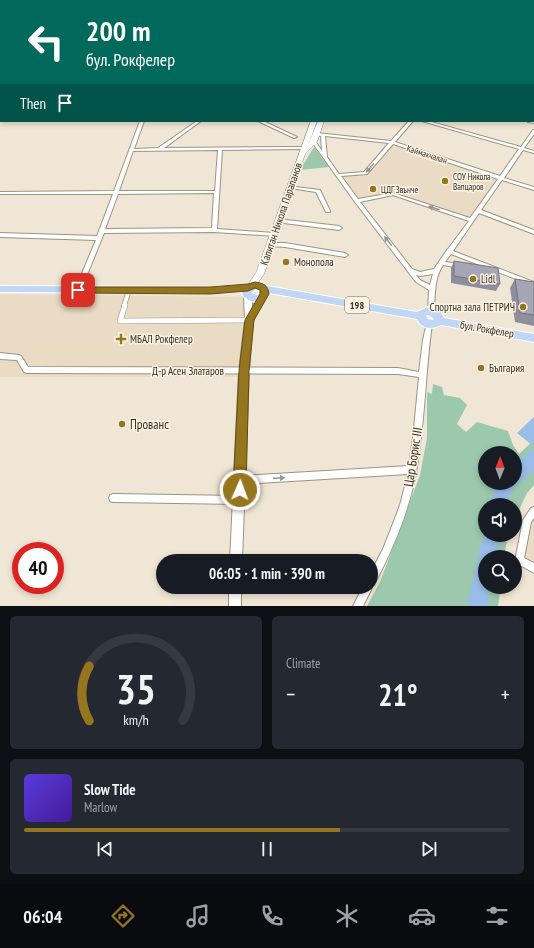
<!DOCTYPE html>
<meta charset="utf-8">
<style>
body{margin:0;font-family:"PT Sans Narrow",sans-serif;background:#242831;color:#f1f3f6;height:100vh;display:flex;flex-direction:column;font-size:15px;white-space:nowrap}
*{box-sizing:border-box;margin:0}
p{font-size:13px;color:#9ea1a6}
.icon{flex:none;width:22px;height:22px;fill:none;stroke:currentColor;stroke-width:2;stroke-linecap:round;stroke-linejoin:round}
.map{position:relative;height:606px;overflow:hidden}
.details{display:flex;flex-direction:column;gap:10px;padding:10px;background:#0d0f14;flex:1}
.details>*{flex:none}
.guide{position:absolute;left:0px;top:0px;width:534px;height:122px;box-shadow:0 2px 6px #0003;background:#00695c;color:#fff;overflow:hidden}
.needle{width:26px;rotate:1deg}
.tools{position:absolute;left:478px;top:446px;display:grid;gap:8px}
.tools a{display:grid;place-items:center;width:44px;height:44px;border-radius:50%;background:#171b24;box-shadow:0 2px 6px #0003;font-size:20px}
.speed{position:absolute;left:12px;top:542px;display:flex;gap:8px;font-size:20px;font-weight:700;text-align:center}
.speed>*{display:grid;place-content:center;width:52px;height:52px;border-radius:50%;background:#171b24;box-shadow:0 2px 6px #0003;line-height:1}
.speed .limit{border:6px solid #d22;background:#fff;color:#111}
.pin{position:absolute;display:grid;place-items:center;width:34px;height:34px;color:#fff;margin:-17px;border-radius:8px;box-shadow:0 2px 6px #0006}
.me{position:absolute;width:44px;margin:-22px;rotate:2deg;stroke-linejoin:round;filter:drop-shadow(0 0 3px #0008)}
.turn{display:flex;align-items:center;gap:14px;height:84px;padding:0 20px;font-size:18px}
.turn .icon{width:52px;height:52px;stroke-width:2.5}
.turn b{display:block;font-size:28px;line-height:34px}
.then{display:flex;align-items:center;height:38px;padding:0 20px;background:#0003;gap:8px;font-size:15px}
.big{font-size:30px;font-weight:600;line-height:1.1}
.details .tile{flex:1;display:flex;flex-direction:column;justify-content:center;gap:6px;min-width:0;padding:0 14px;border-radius:6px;background:#242831}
.details .dial{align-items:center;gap:0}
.dial svg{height:104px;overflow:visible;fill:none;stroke:#363941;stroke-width:7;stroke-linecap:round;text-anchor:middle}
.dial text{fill:#f1f3f6;stroke:none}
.song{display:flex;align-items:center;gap:12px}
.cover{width:48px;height:48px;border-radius:6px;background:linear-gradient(135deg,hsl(250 70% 55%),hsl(260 70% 35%))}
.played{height:4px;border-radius:2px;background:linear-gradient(90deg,#95751d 65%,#363941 65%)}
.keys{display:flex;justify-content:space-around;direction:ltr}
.heat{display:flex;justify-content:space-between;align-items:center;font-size:22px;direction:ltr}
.details .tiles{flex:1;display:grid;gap:10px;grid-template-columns:1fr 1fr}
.tile:last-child{grid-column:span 2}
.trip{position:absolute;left:156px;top:554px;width:222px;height:40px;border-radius:20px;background:#171b24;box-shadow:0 2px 6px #0003;font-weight:600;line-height:40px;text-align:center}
.tab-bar{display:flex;height:64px;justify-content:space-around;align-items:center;background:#090b0e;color:#9ea1a6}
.tab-bar .icon{width:28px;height:28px}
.tab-bar .current{color:#95751d}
.tab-bar b{font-size:18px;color:#f1f3f6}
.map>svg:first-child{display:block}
.built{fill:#e9dbc4}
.green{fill:#9cc9ad;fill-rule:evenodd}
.water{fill:#99bce8}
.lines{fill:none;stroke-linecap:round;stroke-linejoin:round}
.river{fill:#99bce8;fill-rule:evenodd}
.pedestrian-far1-casing{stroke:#9c9384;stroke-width:5.5}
.pedestrian-casing{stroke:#9c9384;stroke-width:6}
.minor-casing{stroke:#9c9384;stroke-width:2}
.tertiary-casing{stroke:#9c9384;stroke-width:2}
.secondary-casing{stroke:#9c9384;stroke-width:1}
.primary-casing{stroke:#fff;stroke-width:2}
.pedestrian-far1{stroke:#fff;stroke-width:4}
.pedestrian{stroke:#fff;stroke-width:5}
.minor{fill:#fff;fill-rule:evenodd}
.tertiary{fill:#fff;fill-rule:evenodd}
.secondary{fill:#fff;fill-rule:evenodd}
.primary{fill:#c0d6f5;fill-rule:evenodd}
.wall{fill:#8f8e9d}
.building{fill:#a6a5b6;stroke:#74747f}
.oneway{fill:#989694}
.route{fill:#95751d;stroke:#614c13}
.poi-dot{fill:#95751d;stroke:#fdf3e3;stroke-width:1.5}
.labels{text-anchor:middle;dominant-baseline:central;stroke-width:3;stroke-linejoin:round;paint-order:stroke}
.far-street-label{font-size:9px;fill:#322e28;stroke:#fdf3e3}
.far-poi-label{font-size:9px;fill:#322e28;stroke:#fdf3e3;text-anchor:start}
.shield{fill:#fdf3e3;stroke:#6f6960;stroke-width:1}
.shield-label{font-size:10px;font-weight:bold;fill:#322e28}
.street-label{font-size:11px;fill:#322e28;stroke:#fdf3e3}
.poi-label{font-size:11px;fill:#322e28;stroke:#fdf3e3;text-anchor:start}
.near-poi-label{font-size:13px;fill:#322e28;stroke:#fdf3e3;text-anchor:start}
.near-street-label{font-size:13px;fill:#322e28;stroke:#fdf3e3}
</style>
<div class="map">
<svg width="534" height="606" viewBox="0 0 534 606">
<rect width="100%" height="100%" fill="#f0e6d5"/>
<g class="built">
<polygon points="0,0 260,0 1,1 0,80"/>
<polygon points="392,142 501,178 471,220 393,194 357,201 339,175 365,173"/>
<polygon points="0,294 242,297 246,302 240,377 0,377"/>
<polygon points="534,511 534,568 519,560"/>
</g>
<g class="green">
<polygon points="314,147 329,167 300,170"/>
<path d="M433 384 442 387 444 395 460 398 467 405 457 424 466 432 477 422 508 431 513 445 519 454 534 440V485L527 493 515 519V505H485V535H508L504 557H485V587H501L498 606H367L380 582 420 475 427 438V392L432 394ZM485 453H515V483H485Z"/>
</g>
<polygon class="water" points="534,417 534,442 532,445 517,433"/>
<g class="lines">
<g class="river">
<polygon points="534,450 534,469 521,482 516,484 505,505 488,505 499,483 515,483 515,465 528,453"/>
<polygon points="485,529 485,535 500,535 496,557 485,557 485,587 490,587 487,606 467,606 476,566 479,559 478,557"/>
</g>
<g class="pedestrian-far1-casing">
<polyline id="pedestrian-far1" points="124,306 129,290"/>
</g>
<g class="pedestrian-casing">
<polyline id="pedestrian" points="125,305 120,321 249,320"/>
</g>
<g class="minor-casing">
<g id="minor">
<polygon points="438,0 461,0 462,1 437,1"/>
<polygon points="533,12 534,13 534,15 533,14"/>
<rect x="533" y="44" width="1" height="3"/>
<rect x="533" y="78" width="1" height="2"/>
<rect x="0" y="81" width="1" height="2"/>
<rect x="533" y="97" width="1" height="2"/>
<path d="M140 121H144L134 149 158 148 197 121H201L164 148 304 147 306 148 304 149 222 150 217 229 274 233 276 234 277 235 276 236 214 232 104 233 81 290 80 291H76L75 290 96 240 0 237V233L97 236 113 194H0V192L114 191ZM218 150 215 191H119L133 151ZM214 193 212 228 105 229 118 194Z"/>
<polygon points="258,121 263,121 297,137 294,138"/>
<path d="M409 121H413L395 142 500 176 519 149 422 121H428L521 147 533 130H534V134L524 148 534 151V153L523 150 504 178 534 187V190L502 180 481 210 534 230V234L479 213 453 251 534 282V286L451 254 445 262 461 264 464 266 461 268 443 265C434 278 435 296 434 311L433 313H429L428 311 429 290 416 282 355 202 312 142 315 141 322 151 321 136 316 135 315 134 317 133 391 141ZM325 136 389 143 364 172 339 174 327 157ZM393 144 498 179 470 218 393 193 358 199 341 176 367 174ZM393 195 469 221 448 249 447 250 434 269 420 272 412 269 360 202ZM433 274 430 285 420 280 416 275 420 276Z"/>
<polygon points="527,121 534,121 534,123 528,122"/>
<polygon points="288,186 320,190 330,211 330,212 326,212 316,192 290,188 288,188"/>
<polygon points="278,219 339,226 342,228 339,230 276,222 276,220"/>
<polygon points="270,243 285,243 345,253 348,255 345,257 285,247 268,246 267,245"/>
<path d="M427 322H431L432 324C425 373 425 423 416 472 409 512 393 549 374 585L372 586 371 590 363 606H353L363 587H371V572L383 549 394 521 400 505 408 474 240 484 237 483 236 480 237 477 240 476 409 466 413 439 419 377 398 374 26 373 24 372 17 360 0 359V353L19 355 21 356 28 367 398 368 419 372 423 340Z"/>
<polygon points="113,494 239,496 242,497 243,500 242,503 239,504 113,502 110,501 109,498 110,495"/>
<polygon points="534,507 534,518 531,522 524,558 534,563 534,573 516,563 515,561 523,520 531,508"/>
</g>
</g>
<g class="tertiary-casing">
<g id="tertiary">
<rect x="0" y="17" width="1" height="2"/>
<polygon points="248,293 252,296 252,307 259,295 262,294 266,297 253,321 249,371 242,561 230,561 239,371 245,320 244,296"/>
<rect x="229" y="587" width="12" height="19"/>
</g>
</g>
<g class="secondary-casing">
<g id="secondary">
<rect x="359" y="0" width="4" height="1"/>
<rect x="533" y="60" width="1" height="2"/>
<polygon points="311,121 317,121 309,143 318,121 324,121 317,142 305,154 264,274 254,288 248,288 247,286 256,273"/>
</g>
</g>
<g class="primary-casing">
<path id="primary" d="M255 282 264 284 267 286 417 312 428 307 440 311 444 318 534 334V342L441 325C432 330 421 329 417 319L269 293 267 299C258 304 252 303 243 296L242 292 210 293 0 292V286L210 287 247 285ZM256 289 260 291 259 294 257 295 251 293ZM428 315 432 317 434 320 428 319 426 316Z"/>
</g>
<use href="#pedestrian-far1" class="pedestrian-far1"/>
<use href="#pedestrian" class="pedestrian"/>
<use href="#minor" class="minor"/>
<use href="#tertiary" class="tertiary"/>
<use href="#secondary" class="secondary"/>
<use href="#primary" class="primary"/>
</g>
<g class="wall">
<polygon points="454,261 500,284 496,291 451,283 451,268"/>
<polygon points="515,279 534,282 534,326 515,322 510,288"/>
</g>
<g class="building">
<polygon points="454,261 498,268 500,284 454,276"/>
<polygon points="515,279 534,282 534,315 520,313"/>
</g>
<defs><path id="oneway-solid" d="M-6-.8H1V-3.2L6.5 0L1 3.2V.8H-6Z"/></defs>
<g class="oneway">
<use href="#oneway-solid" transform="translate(370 168) rotate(132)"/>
<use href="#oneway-solid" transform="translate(434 208) rotate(-162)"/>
<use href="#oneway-solid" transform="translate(388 241) rotate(-128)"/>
<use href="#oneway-solid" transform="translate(279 478) rotate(-3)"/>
</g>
<path class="route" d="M255 282C263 283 268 285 269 294L254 320 249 371 246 490 244 494 240 496 235 494 233 490 239 371 245 320 260 294V290L255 288 248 291 210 294 78 293 73 290 78 287H210L248 284Z"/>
<g class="poi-dot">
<circle cx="445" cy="181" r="4"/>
<circle cx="373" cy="189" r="4"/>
<circle cx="286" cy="262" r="4"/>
<circle cx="473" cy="279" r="4"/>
<circle cx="523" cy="307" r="4"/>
<path d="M119 333h4v4h4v4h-4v4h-4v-4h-4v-4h4z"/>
<circle cx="481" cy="368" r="4"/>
<circle cx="122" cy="424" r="4"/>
</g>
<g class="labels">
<g class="far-street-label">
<text transform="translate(427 154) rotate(18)">Каймакчалан</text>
</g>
<g class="far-poi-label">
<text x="453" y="176">СОУ Никола<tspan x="453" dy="10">Вапцаров</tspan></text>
<text x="381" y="189">ЦДГ Звънче</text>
</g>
<rect class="shield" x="345" y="297" width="24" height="16" rx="3"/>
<g class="shield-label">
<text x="357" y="305">198</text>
</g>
<g class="street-label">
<text transform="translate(281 214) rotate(-71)">Капитан Никола Парапанов</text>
<text transform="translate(487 329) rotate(10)">бул. Рокфелер</text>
<text x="188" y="371">Д-р Асен Златаров</text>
</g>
<g class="poi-label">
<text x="294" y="262">Монопола</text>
<text x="481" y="279">Lidl</text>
<text x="515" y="307" text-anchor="end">Спортна зала ПЕТРИЧ</text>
<text x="130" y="339">МБАЛ Рокфелер</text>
<text x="489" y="368">България</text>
</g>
<g class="near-poi-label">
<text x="130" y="424">Прованс</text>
</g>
<g class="near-street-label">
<text transform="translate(413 457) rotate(-81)">Цар Борис III</text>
</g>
</g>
</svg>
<div class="tools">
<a><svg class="needle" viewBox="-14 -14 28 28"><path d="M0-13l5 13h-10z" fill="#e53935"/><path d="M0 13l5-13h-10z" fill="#9ea1a6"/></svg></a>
<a><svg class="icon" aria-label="sound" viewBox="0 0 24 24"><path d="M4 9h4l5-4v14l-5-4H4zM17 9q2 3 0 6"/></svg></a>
<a><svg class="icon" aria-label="search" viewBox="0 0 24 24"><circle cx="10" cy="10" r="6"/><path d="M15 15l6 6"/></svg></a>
</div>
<div class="speed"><div class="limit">40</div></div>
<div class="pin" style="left:78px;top:290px;background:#d93025"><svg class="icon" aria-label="arrive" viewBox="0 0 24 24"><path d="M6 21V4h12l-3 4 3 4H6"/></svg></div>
<svg class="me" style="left:240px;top:490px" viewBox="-20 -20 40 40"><circle r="17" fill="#95751d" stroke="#fff" stroke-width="3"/><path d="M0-11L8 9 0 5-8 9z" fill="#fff"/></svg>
<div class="trip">06:05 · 1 min · 390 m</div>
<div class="guide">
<div class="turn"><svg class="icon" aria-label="left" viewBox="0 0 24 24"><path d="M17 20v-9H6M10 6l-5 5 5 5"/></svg><div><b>200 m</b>бул. Рокфелер</div></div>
<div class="then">Then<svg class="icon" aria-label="arrive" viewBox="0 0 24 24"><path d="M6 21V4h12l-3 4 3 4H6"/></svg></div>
</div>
</div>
<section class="details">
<div class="tiles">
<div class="tile dial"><svg viewBox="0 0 100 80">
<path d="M14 69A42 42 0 1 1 86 69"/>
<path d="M14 69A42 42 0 0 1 14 27" stroke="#95751d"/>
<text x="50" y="56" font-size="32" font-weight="700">35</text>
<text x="50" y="72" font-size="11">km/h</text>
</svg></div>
<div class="tile"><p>Climate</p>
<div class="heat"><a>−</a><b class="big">21°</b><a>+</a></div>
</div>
<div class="tile">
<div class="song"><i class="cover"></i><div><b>Slow Tide</b><p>Marlow</p></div></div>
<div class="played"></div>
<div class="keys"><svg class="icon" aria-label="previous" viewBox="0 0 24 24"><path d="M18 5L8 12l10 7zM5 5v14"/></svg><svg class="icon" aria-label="pause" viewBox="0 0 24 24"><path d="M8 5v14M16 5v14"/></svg><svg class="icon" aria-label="next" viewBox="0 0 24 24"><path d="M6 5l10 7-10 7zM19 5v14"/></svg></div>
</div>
</div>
</section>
<nav class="tab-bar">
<b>06:04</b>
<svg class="icon current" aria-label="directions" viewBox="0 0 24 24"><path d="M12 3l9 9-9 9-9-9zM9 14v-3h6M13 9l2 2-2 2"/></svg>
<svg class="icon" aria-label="music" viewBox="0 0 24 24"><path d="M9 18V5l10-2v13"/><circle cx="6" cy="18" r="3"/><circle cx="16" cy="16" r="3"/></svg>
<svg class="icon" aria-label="phone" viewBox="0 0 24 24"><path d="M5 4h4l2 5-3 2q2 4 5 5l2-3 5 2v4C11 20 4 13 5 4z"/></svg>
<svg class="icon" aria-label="climate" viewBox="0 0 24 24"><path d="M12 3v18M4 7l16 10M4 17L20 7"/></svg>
<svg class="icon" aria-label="car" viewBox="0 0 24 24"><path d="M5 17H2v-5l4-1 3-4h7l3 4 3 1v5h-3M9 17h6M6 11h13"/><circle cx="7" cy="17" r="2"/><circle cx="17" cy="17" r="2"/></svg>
<svg class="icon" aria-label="filters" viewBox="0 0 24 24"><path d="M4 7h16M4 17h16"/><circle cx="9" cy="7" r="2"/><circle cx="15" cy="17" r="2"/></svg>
</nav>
